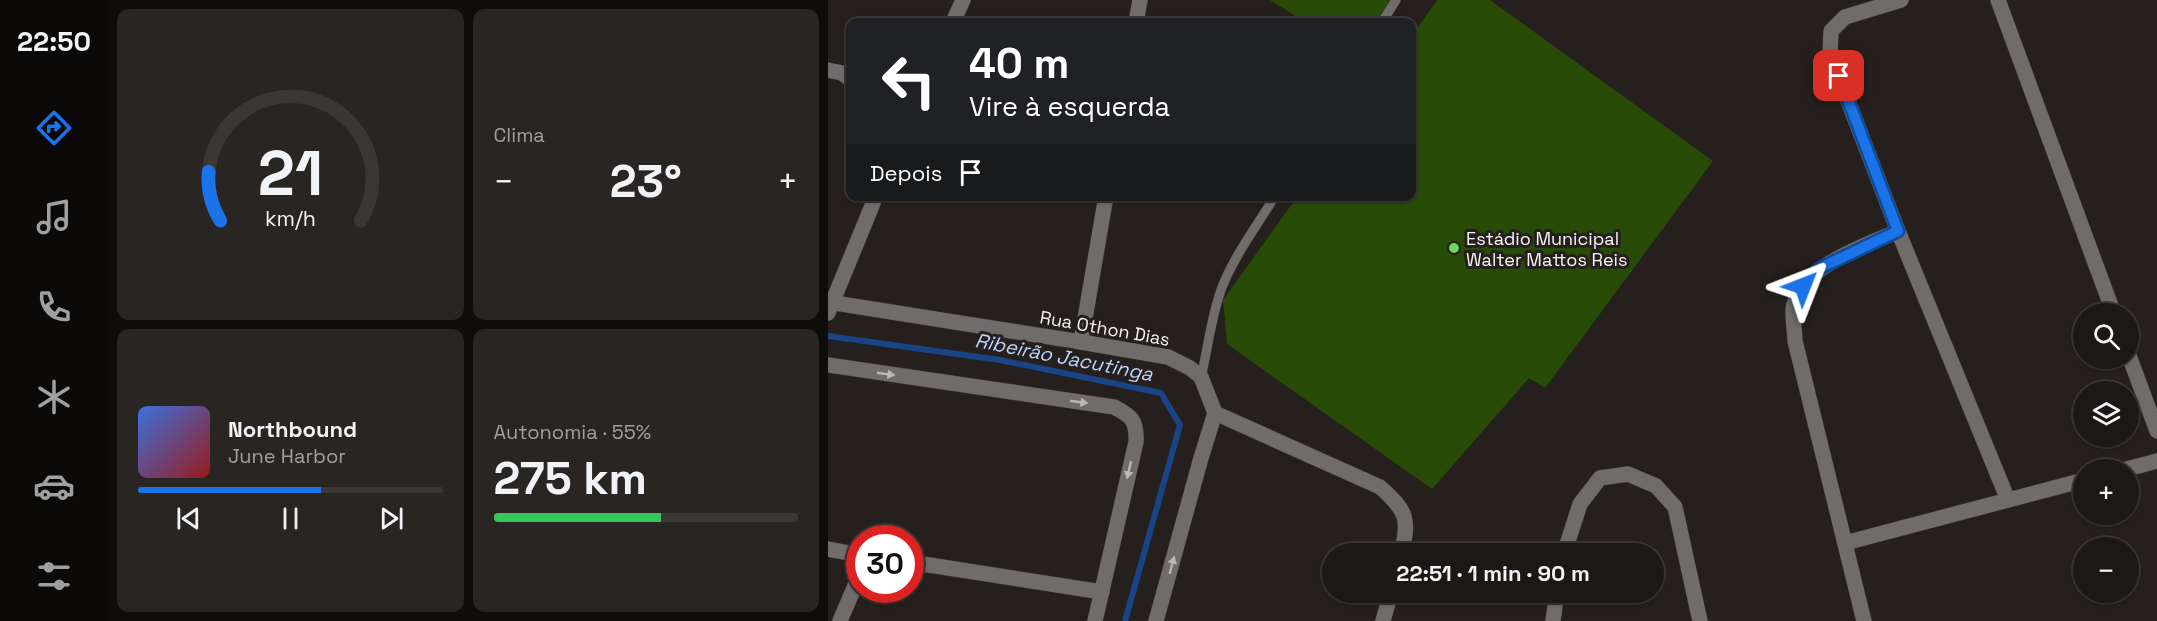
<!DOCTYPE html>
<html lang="pt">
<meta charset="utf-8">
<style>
body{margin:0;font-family:"Space Grotesk",sans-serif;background:#292523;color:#f1f3f6;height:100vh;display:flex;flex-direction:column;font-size:22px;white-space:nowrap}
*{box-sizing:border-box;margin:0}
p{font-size:20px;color:#a0a0a1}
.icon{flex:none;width:33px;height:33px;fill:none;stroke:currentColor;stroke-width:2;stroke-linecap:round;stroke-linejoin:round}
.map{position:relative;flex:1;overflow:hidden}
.details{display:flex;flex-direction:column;gap:9px;padding:9px;background:#0f0d0c;width:720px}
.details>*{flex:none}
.top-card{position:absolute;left:18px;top:18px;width:570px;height:183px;border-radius:12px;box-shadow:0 2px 4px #0004,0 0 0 2px #3a3735;background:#202124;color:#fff;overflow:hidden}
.buttons{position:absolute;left:1245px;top:303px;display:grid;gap:12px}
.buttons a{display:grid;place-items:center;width:66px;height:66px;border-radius:50%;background:#1c1816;box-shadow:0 2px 4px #0004,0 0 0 2px #3a3735;font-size:30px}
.speed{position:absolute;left:18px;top:525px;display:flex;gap:12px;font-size:30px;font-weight:700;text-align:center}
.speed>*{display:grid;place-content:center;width:78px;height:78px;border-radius:50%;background:#1c1816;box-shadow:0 2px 4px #0004,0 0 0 2px #3a3735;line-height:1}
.speed .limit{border:9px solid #d22;background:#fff;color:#111}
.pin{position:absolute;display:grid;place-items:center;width:51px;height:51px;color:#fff;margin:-26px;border-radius:12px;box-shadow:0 3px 9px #0006}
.me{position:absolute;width:66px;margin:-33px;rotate:45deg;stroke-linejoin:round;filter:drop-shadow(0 0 4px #0008)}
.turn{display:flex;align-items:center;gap:21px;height:126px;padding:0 24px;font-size:27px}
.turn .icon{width:78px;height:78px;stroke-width:2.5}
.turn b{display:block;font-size:42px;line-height:51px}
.then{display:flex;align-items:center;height:57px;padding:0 24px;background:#0003;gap:12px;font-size:22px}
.big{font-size:45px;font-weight:800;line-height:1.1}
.details .card{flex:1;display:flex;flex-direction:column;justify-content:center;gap:9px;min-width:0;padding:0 21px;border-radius:12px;background:#292523}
.details .dial{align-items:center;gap:0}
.dial svg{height:156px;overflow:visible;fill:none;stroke:#3a3735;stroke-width:7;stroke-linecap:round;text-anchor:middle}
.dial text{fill:#f1f3f6;stroke:none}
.song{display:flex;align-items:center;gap:18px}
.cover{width:72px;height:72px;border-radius:9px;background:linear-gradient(135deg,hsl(220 70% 55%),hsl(0 70% 35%))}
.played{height:6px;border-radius:3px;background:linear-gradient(90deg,#1a73e8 60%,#3a3735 60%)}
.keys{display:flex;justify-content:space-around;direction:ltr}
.heat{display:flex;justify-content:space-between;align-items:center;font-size:33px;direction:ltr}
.charge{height:9px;border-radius:4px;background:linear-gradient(90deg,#34c759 55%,#3a3735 0)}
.details .tiles{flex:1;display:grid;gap:9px;grid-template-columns:repeat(2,1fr)}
.trip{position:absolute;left:494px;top:543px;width:342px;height:60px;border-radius:30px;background:#1c1816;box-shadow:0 2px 4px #0004,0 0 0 2px #3a3735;font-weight:800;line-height:60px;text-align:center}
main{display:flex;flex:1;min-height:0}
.tab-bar{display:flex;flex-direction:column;width:108px;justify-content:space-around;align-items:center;background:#0b0a09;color:#a0a0a1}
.tab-bar .icon{width:42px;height:42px}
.tab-bar .active{color:#1a73e8}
.tab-bar b{font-size:27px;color:#f1f3f6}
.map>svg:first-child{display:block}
.green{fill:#284b08}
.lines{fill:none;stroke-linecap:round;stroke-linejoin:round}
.stream{stroke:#194586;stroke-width:6}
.service-casing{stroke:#423e3c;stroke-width:10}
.minor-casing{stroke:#423e3c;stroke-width:16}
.tertiary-casing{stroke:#423e3c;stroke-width:16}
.service{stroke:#6f6c6b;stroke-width:9}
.minor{stroke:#6f6c6b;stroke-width:15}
.tertiary{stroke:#6f6c6b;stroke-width:15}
.oneway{fill:#bab7b5}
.route-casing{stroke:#114b97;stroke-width:15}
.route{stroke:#1a73e8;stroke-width:10}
.poi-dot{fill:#70d35f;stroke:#25201e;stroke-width:2}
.labels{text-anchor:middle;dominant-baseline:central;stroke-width:6;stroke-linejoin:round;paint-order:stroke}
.poi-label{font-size:18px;fill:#f7f4f2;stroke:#25201e;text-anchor:start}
.street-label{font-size:18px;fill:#f7f4f2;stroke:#25201e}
.water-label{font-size:20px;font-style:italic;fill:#bad3f9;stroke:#25201e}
</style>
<main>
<nav class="tab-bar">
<b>22:50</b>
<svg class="icon active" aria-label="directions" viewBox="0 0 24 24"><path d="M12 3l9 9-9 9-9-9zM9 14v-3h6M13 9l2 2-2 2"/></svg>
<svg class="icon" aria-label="music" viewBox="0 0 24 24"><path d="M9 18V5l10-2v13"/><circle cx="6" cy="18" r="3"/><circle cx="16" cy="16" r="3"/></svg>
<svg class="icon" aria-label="phone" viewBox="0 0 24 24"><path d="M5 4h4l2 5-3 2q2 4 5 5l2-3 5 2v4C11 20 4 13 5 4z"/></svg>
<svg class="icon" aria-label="climate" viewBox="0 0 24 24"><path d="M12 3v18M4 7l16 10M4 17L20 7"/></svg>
<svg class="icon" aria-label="car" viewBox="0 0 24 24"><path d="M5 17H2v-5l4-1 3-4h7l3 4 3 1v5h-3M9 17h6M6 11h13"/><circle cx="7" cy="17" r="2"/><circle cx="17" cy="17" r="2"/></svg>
<svg class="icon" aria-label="filters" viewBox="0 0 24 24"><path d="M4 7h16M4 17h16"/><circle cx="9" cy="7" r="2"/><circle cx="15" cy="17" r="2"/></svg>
</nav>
<section class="details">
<div class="tiles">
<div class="card dial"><svg viewBox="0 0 100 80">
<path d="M14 69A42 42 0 1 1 86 69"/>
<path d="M14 69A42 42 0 0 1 8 44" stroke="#1a73e8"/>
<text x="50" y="56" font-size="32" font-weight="700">21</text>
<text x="50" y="72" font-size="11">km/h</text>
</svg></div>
<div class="card"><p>Clima</p>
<div class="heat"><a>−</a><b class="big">23°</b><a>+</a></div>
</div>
<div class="card">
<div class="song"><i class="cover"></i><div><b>Northbound</b><p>June Harbor</p></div></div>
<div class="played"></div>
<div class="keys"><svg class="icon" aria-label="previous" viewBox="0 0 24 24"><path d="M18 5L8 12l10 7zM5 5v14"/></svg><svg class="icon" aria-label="pause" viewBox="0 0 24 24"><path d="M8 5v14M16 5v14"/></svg><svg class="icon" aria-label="next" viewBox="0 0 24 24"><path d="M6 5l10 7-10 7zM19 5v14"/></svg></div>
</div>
<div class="card"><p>Autonomia · 55%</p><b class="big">275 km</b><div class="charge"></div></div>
</div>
</section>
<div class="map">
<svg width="1329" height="621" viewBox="0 0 1329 621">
<rect width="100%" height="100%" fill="#25201e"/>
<g class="green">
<polygon points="442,0 562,0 548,22 477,22"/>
<polygon points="609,0 662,0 885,161 717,388 701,378 604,489 399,344 395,300 469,197 584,196 584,36"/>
</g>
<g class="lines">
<polyline class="stream" points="0,336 172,360 333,393 352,425 297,621"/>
<g class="service-casing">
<g id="service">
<polyline points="554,22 568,0"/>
<path d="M373 377C380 348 383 318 393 290 405 257 429 226 447 196"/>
</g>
</g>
<g class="minor-casing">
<g id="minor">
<polyline points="1073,0 1017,17 1003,31 1002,54 1070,231 1180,500"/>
<polyline points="1170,0 1286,314"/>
<polyline points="0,70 14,73 22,79"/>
<polyline points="0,302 253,342"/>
<polyline points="1300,353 1329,431"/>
<path d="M387 413 552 487C579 511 582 519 573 554"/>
<polyline points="1295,470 1329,461"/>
<polyline points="1017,543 1256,480"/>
<polyline points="0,549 32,555"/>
<polyline points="736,554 752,504 772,478 800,474 828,486 847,507 872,621"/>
<polyline points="82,562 274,592"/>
<polyline points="12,621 32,574"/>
<polyline points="555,621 563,592"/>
<polyline points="725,621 729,592"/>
<path d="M1036 621 967 341C967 330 963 314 966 304 976 265 1037 246 1070 231"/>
</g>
</g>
<g class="tertiary-casing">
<g id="tertiary">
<polyline points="125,22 135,0"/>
<polyline points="308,22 312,0"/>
<polyline points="278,196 253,342 340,357 362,368 373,377 387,413 373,458 328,621"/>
<polyline points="0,313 48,196"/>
<path d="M0 365 286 407C304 416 309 421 308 442L267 621"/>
</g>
</g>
<use href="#service" class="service"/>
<use href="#minor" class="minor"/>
<use href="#tertiary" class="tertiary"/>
</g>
<defs><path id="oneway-solid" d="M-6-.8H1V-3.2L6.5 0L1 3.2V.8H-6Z" transform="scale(1.5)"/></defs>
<g class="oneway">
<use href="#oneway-solid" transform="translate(58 374) rotate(8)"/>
<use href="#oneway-solid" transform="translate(251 402) rotate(8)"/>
<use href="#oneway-solid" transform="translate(301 470) rotate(103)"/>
<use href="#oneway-solid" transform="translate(344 565) rotate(-75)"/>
</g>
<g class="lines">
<g class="route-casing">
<polyline id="route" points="975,286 992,268 1070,231 1011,76"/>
</g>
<use href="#route" class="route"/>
</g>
<circle class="poi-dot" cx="626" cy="248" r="6"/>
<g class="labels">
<g class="poi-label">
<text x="638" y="238">Estádio Municipal<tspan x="638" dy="21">Walter Mattos Reis</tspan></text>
</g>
<g class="street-label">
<text transform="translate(277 328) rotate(10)">Rua Othon Dias</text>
</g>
<g class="water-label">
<text transform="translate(236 357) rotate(11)">Ribeirão Jacutinga</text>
</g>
</g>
</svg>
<div class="buttons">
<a><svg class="icon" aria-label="search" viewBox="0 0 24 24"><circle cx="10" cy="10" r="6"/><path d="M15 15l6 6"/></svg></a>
<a><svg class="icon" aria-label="layers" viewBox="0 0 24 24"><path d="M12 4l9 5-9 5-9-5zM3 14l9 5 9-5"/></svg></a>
<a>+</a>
<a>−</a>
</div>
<div class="speed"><div class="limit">30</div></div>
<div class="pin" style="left:1011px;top:76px;background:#d93025"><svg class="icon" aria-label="arrive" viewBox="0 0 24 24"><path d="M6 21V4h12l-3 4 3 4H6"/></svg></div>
<svg class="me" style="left:975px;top:286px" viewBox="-20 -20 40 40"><path d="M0-17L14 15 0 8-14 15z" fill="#1a73e8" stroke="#fff" stroke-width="4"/></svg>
<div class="trip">22:51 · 1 min · 90 m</div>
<div class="top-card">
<div class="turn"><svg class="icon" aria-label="left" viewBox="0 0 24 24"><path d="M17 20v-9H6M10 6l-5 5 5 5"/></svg><div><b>40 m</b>Vire à esquerda</div></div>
<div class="then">Depois<svg class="icon" aria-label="arrive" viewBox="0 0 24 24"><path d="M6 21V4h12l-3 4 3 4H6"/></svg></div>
</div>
</div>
</main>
